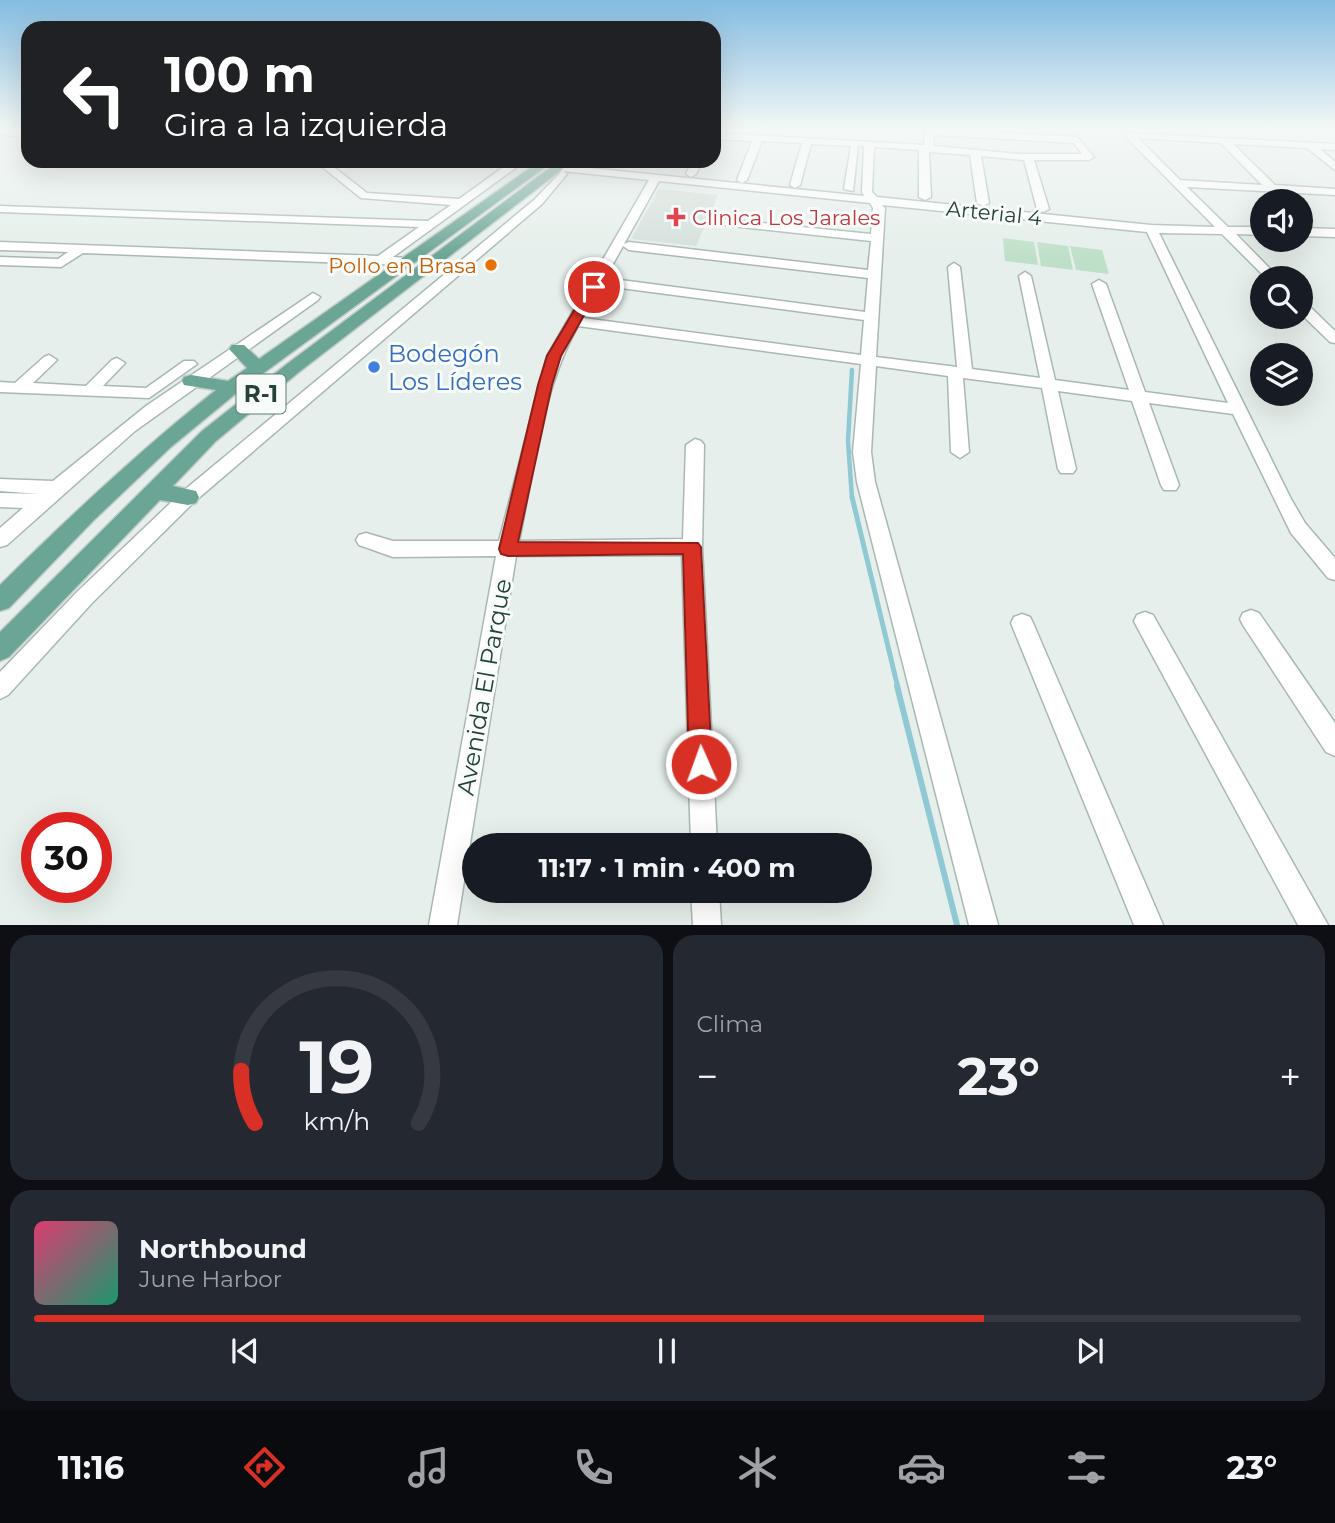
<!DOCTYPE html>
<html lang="es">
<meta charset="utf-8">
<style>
body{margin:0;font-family:Montserrat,sans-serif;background:#242831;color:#f1f3f6;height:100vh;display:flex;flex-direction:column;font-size:26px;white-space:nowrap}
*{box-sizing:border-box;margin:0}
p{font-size:23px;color:#9ea1a6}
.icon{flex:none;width:38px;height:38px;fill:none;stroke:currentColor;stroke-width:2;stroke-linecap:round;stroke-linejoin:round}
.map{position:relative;height:925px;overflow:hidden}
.details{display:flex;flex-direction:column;gap:10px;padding:10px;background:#0d0f14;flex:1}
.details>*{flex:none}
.top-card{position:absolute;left:21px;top:21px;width:700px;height:147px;border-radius:21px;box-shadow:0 7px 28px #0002;background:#202124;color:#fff;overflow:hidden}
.controls{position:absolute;left:1250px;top:189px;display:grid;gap:14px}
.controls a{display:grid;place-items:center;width:63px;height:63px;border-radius:50%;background:#171b24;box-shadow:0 7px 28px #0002;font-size:35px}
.speed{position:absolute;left:21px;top:812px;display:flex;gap:14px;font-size:35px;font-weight:700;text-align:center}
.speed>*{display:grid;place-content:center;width:91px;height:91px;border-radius:50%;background:#171b24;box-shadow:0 7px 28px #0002;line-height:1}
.speed .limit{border:10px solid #d22;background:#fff;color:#111}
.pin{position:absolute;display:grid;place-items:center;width:60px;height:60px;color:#fff;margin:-30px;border:4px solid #fff;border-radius:50%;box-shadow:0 2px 7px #0007}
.me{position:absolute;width:77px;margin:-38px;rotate:358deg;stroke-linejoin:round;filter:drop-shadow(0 0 5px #0008)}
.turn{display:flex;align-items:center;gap:24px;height:147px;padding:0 28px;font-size:32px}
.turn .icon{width:91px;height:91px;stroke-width:2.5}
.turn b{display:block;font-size:49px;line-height:60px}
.big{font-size:52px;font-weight:700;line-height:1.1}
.details .card{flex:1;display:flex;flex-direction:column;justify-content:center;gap:10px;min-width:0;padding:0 24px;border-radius:21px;background:#242831}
.details .dial{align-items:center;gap:0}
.dial svg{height:182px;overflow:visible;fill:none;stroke:#363941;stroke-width:7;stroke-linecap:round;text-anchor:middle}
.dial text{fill:#f1f3f6;stroke:none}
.song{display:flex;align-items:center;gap:21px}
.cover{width:84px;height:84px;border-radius:10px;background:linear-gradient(135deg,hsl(340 70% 55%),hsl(160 70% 35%))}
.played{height:7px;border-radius:4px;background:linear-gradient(90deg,#d93025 75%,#363941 75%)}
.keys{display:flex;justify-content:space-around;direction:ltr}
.heat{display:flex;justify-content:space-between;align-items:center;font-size:38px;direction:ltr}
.details .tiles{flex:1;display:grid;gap:10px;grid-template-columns:1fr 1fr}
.card:last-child{grid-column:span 2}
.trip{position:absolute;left:462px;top:833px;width:410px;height:70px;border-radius:35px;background:#171b24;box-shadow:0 7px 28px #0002;font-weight:700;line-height:70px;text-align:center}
.tab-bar{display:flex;height:112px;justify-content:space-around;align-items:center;background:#090b0e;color:#9ea1a6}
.tab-bar .icon{width:49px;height:49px}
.tab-bar .current{color:#d93025}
.tab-bar b{font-size:32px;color:#f1f3f6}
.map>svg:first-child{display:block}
.built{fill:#d4dfda}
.green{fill:#bfe0c8}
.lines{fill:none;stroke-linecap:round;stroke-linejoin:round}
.stream-far2{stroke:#8ec9d4;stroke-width:4.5}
.stream-far1{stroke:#8ec9d4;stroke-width:5}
.stream{stroke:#8ec9d4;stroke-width:6}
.minor-casing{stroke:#a8b8b2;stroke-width:3}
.major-casing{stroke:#c2cac8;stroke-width:3}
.minor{fill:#fff;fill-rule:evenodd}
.major{fill:#6aa596;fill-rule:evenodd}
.route{fill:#d93025;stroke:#8d1f18;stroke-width:2}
.health-dot{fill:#e0444e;stroke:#f7fbf9;stroke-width:2.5}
.food-dot{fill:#e8710a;stroke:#f7fbf9;stroke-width:2.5}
.shop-dot{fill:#3f7fe0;stroke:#f7fbf9;stroke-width:2.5}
.labels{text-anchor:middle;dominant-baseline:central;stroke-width:6;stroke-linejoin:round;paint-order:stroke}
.far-street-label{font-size:21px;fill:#24423a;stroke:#f7fbf9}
.far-health-label{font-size:21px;fill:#be3a42;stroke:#f7fbf9;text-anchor:start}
.far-food-label{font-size:21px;fill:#c56008;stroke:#f7fbf9;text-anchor:end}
.shield{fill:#f7fbf9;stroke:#637a73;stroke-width:2}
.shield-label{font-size:23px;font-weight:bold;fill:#24423a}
.shop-label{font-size:24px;fill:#366cbe;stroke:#f7fbf9;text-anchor:start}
.street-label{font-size:24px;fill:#24423a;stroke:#f7fbf9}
</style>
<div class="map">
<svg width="1335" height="925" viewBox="0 0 1335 925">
<rect width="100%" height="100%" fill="#e6efeb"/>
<polygon class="built" points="659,189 718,195 696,246 631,239"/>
<g class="green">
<polygon points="1003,238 1034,242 1038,265 1005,261"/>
<polygon points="1037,242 1068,246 1073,270 1041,266"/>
<polygon points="1070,246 1102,250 1109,274 1076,270"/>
</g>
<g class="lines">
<polyline class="stream-far2" points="852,498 848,441 852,370"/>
<polyline class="stream-far1" points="852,497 898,688"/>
<polyline class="stream" points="897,686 957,925"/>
<g class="minor-casing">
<g id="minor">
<polygon points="0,129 28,130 28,136 0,135"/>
<path d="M938 129 1077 137 1094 157 1089 160H1034L1049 209 1043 212 1037 209 1024 160 981 156 989 203 983 206 977 203 970 155 929 152 931 197 925 200 919 197V150L874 147 872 192 877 197 1151 225 1215 227 1126 137V133L1335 144V150L1320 149 1335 162V170L1307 148 1233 144 1275 185 1335 189V195L1187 187 1228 227H1262V235L1236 234 1279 278H1266L1222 234 1159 233 1291 499 1305 523 1335 558V580L1328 578 1291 533 1233 414 1149 403 1179 485 1176 490H1164L1161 485 1132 401 1058 391 1076 469 1073 473H1061L1058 469 1042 388 963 378 969 452 960 458 951 452 948 376 876 366 871 452 875 482 998 925H969L857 482 853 452 861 364 578 326C542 390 534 469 519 541L683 539 686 445 695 439 701 441 704 445 702 547 717 845H691L682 555 516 556 457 925H429L496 556 393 557 359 545 356 540 359 535 366 533 393 541H499L547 356 649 180 563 171 567 174 542 204 194 502 92 603 8 695 0 699V672L78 591 182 492 534 200 562 171 521 164 393 257 408 258 410 261 404 265 83 253 61 267 0 265V257L58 259 68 252 0 250V242L378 256 419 227 0 212V206L428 221 451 205 361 198 315 161H326L367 193 459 199 512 161H538L569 166 864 196 862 192 864 146H858L853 191 844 189 851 146 811 144 800 185 795 188 790 185 802 143 762 141 747 180 742 183 737 180 752 141 714 139V133L924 145 925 132ZM938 135 1074 143 1082 154H1019L934 146 933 136ZM1138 138 1221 143 1262 185 1180 180ZM659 181 870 203 873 208 871 234 713 218 707 221 713 224 871 241 868 270 629 242 624 244ZM882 205 1147 232 1228 403 1145 392 1106 284 1099 280 1092 284 1129 390 1055 380 1031 276 1025 272 1019 276 1040 378 972 369 960 267 954 263 948 267 957 367 876 357 885 208ZM623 246 629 250 868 278 865 312 613 279 606 283 613 287 864 320 861 355 583 318Z"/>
<polygon points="692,161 702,161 696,174 691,177 686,174"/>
<polygon points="1300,228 1335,229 1335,237 1300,236"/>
<polygon points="313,293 320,297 318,300 135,431 7,545 0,547 0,528 23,508 0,507 0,493 39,494 0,491 0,479 53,481 146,406"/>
<polygon points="1300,301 1305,302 1335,331 1335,343 1330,342 1300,313"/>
<polygon points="49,355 57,360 33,383 86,386 112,360 117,358 125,363 103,386 146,388 184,361 194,361 197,364 149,398 0,392 0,382 15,383 44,357"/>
<polygon points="1251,610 1259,613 1335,723 1335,756 1326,752 1243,625 1240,619 1243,613"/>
<polygon points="1145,612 1153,615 1328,925 1298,925 1137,627 1134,621 1137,615"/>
<polygon points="1022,614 1030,617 1033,623 1163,925 1134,925 1011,623 1014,617"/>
<polygon points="691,891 719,891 721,925 693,925"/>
</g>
</g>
<g class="major-casing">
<g id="major">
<path d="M540 161 544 162V168L239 391 171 447 93 521 9 608 0 611V585C69 517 139 451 216 390L184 385 182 381 184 377 191 375 228 381 247 368 229 349 232 345H244L259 359Z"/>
<polygon points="559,161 573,161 299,372 216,441 173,486 196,491 199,497 196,503 188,505 160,500 9,657 0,661 0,632 202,431 287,364"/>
</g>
</g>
<use href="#minor" class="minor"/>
<use href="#major" class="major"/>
</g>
<linearGradient id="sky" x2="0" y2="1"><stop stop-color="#84bce0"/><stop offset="0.5" stop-color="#f4f8f6"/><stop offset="1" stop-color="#f4f8f6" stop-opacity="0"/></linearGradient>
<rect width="1335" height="258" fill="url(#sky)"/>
<polygon class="route" points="594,283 600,287 561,356 552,385 518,542 698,543 701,547 712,764 709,772 701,775 693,772 689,764 683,554 508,556 501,554 499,549 538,385 547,356 588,287"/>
<path class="health-dot" d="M672.5 206.5h7v7h7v7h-7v7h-7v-7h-7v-7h7z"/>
<circle class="food-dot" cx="491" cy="265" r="7"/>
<circle class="shop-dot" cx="374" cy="367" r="7"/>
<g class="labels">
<g class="far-street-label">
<text transform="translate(994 213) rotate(6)">Arterial 4</text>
</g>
<g class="far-health-label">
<text x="692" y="217">Clinica Los Jarales</text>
</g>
<g class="far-food-label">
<text x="477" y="265">Pollo en Brasa</text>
</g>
<rect class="shield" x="236.5" y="374.5" width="49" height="39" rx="5"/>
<g class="shield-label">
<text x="261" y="394">R-1</text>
</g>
<g class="shop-label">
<text x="388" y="353">Bodegón<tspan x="388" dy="28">Los Líderes</tspan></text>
</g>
<g class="street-label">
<text transform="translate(484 687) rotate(-80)">Avenida El Parque</text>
</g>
</g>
</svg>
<div class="controls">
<a><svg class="icon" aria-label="sound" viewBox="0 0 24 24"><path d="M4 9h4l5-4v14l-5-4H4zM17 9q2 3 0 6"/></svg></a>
<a><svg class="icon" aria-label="search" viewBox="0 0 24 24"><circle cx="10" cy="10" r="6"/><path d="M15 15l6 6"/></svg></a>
<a><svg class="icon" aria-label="layers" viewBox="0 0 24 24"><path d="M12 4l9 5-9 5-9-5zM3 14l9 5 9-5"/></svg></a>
</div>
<div class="speed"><div class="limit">30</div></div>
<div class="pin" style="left:594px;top:287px;background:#d93025"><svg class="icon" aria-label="arrive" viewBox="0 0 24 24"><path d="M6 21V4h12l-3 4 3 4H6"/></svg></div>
<svg class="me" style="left:701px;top:764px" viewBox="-20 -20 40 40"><circle r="17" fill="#d93025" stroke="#fff" stroke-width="3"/><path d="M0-11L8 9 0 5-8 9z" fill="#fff"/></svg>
<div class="trip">11:17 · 1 min · 400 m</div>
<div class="top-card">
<div class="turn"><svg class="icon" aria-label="left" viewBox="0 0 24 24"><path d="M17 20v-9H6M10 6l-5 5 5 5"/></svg><div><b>100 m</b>Gira a la izquierda</div></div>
</div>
</div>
<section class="details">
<div class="tiles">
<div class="card dial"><svg viewBox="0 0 100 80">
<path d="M14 69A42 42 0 1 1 86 69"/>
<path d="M14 69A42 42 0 0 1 8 46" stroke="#d93025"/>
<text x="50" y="56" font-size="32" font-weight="700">19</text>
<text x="50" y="72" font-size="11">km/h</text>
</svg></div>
<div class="card"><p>Clima</p>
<div class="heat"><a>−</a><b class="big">23°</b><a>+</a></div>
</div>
<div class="card">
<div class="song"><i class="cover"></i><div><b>Northbound</b><p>June Harbor</p></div></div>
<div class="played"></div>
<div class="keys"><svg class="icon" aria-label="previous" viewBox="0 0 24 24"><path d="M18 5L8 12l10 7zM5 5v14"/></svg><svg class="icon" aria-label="pause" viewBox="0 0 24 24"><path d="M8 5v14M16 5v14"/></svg><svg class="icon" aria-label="next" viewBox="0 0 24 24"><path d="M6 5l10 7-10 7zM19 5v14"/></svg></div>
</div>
</div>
</section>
<nav class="tab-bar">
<b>11:16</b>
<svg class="icon current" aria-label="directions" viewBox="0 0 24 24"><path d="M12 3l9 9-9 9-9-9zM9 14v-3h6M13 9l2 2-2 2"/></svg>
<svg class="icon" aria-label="music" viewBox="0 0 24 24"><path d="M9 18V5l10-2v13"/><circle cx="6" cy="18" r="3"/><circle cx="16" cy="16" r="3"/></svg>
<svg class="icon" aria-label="phone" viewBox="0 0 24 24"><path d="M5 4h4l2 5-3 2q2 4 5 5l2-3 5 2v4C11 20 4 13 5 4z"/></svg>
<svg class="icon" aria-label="climate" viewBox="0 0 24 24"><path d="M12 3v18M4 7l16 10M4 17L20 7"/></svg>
<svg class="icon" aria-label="car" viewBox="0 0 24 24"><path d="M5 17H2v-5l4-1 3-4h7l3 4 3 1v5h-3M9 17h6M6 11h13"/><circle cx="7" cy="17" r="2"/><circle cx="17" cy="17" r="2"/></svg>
<svg class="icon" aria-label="filters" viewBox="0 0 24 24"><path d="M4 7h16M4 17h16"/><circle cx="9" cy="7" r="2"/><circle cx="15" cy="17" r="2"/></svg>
<b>23°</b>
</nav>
